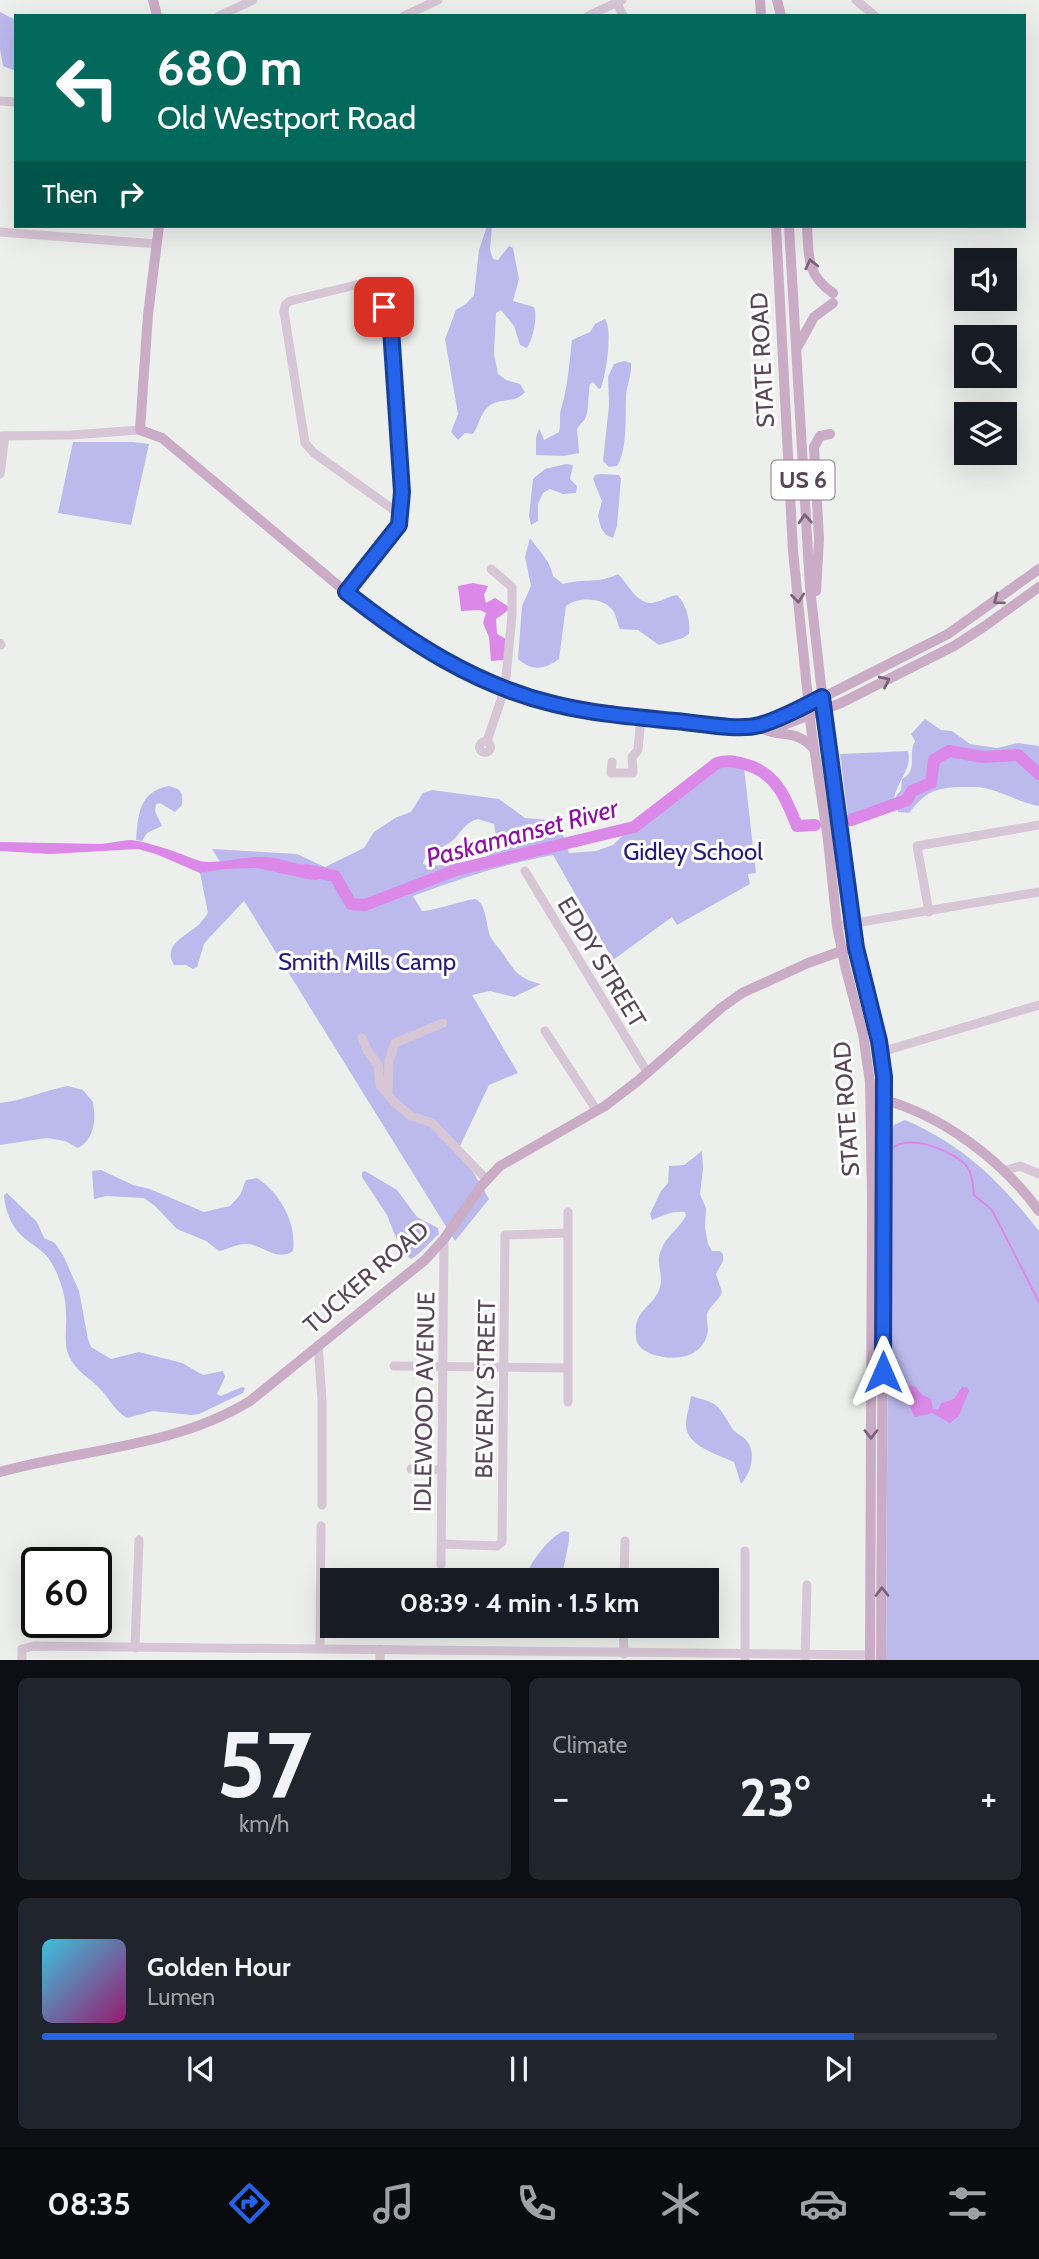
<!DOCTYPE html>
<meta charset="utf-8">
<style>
body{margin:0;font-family:Cabin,sans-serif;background:#20242c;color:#f1f3f6;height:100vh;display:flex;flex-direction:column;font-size:26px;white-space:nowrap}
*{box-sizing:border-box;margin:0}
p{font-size:23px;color:#9ea1a6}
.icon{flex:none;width:38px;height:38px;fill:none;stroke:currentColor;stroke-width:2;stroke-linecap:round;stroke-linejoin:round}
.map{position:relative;height:1660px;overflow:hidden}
.panel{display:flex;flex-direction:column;gap:18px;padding:18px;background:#0d0f14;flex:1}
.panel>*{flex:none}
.top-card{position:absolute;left:14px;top:14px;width:1012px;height:214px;border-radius:0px;box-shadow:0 7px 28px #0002;background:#00695c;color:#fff;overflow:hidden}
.controls{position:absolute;left:954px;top:248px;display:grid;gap:14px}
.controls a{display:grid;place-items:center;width:63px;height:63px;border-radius:0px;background:#171b24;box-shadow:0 7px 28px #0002;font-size:35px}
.speed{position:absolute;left:21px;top:1547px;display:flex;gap:14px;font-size:35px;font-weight:700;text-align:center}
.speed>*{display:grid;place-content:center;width:91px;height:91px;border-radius:50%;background:#171b24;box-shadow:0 7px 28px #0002;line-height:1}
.speed .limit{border:4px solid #111;border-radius:10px;background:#fff;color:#111}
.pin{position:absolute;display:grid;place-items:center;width:60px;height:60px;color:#fff;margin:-30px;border-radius:14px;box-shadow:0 4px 10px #0006}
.me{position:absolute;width:77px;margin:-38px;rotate:0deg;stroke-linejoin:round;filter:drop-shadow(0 0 5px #0008)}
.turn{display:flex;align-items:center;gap:24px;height:147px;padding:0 28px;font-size:32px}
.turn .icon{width:91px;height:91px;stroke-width:2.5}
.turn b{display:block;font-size:49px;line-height:60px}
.then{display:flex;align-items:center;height:66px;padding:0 28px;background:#0003;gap:14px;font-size:26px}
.big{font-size:52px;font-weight:800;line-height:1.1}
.panel .tile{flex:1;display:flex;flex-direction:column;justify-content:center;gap:10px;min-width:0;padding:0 24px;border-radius:10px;background:#20242c}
.panel .dial{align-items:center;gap:0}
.dial b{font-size:91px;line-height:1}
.song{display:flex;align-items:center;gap:21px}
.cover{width:84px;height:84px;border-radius:10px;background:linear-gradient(135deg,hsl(190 70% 55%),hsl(320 70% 35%))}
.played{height:7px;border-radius:4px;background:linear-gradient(90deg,#2563eb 85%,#363941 85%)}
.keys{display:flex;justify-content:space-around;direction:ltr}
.heat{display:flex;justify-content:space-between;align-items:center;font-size:38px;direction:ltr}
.panel .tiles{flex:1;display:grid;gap:18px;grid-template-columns:1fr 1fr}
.tile:last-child{grid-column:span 2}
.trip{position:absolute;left:320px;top:1568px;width:399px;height:70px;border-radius:0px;background:#171b24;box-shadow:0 7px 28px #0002;font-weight:800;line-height:70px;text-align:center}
.tabs{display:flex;height:112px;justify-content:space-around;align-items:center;background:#090b0e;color:#9ea1a6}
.tabs .icon{width:49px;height:49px}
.tabs .selected{color:#2563eb}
.tabs b{font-size:32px;color:#f1f3f6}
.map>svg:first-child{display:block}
.green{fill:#bcbaed;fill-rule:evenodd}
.water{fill:#db88e9}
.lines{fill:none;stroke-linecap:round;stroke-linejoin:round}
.stream{stroke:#db88e9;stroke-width:2}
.river{stroke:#db88e9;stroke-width:12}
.minor{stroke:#d7c6d5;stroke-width:9}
.major{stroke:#cbacc7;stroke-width:10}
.oneway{stroke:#7b6479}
.route-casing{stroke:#184099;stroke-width:18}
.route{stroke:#2563eb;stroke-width:12}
.labels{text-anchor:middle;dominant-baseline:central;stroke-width:6;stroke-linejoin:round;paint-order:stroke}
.shield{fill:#fff;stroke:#8b7d89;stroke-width:2}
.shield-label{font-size:23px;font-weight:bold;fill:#594557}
.street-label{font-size:24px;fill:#594557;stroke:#fff}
.park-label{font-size:24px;fill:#261878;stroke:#fff}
.water-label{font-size:26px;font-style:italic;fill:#8d0fa2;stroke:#fff}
</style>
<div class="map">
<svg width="1039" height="1661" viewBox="0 0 1039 1661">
<rect width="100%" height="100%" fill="#edefec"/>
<g class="green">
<polygon points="0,12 16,20 16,68 13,70 3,66 0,49"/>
<path d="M487 226H492L490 250 493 259 498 260 509 246 513 248 519 279 513 301 534 307C538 317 533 339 527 348L520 345 514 326 501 310 496 313 494 354 498 374 506 380 520 384 525 392C516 404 499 397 488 407 480 414 479 425 473 434L465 433 458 440 451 432 458 414 445 339 456 310 466 304 474 295 479 250Z"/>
<path d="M605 319C613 330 606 374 601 388L599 389 593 382 590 384C588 392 589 414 585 419 582 423 579 425 577 429L579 453 563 456 536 455V438L539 428 544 440 559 432C561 424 559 416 561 409 568 386 569 364 572 340L590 332 595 324Z"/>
<path d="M624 361 631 363C632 374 627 385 626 396 625 416 628 449 617 466L609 467 603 461 609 405 608 377 614 364Z"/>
<polygon points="73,442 133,442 149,444 131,525 58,513"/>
<polygon points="566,464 573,465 570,479 577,486 576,493 563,494 550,489 543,493 538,504 538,521 531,525 529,516 533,479 545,469"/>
<polygon points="600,474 619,475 621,479 617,526 613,538 606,535 601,528 598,516 602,501 593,479 595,475"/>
<path d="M530 538C539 551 550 560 553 576L563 584C584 578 599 584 618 574 628 583 638 608 656 602 664 600 669 596 677 595 686 603 691 622 689 634L683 638 659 645 638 630 620 629C617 624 617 618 614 612 605 597 578 596 566 606L559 659C544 670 531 671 518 659L522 606 531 586 525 557Z"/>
<path d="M925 719 941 730 952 731 970 744 997 748 1018 743 1039 746V806C1022 803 1009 795 992 790 982 786 970 787 960 787 933 788 925 793 909 813L898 812 896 796 901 790 902 779C919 770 907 755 915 741L911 734Z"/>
<path d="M908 751C913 772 892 785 894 805L889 803 848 817 840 754Z"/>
<path d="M729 763 744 768 756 873 748 874 750 884 677 925 672 917 613 960 553 855C504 864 459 879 413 896L422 911C433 911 472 898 475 899 487 903 486 928 491 938 494 943 498 947 501 951 515 971 517 978 541 984L514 997 490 991 472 995 518 1073 489 1085 459 1148 489 1199 455 1241 244 901 209 938 204 944 197 967 193 969 186 965H174C162 946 184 937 197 926 201 923 205 917 208 913L200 873 224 868 212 849 297 854 325 867 364 848 374 832 395 818 411 812 423 793 432 790 499 799 525 818 549 820 560 826 569 853 596 851 613 845 637 822 722 765ZM478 819 494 824 498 848 488 856C472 860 436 869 423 864 427 848 441 850 452 841 461 833 465 822 478 819Z"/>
<path d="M169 786 178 789 182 794V805L175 812 160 803 156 804 155 811 162 826 147 833 142 841 136 840C138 815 139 791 169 786Z"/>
<path d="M68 1086 83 1090 93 1102C96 1119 95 1139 78 1148L65 1141 47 1138 0 1145V1103C23 1101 45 1090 68 1086Z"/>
<path d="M905 1120C965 1146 999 1181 1039 1231V1660L886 1661 889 1136 894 1125Z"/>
<path d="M702 1151 703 1169 700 1194 706 1208 705 1228 708 1244 712 1251H720L723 1254V1261L716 1274 722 1292C719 1301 710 1305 707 1314 706 1319 708 1325 708 1330 704 1358 677 1361 654 1355 646 1352 636 1347 636 1337 633 1308 654 1308 660 1287 664 1274 655 1263 661 1250 666 1236 679 1229 686 1216L685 1212C670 1211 664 1216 652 1220L650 1214 661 1191 668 1183 669 1166 684 1165Z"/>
<path d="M101 1170 133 1185 150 1189 204 1212 230 1206 240 1195 246 1180 257 1178C280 1193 297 1223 293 1251 277 1262 264 1246 248 1244 238 1243 229 1249 219 1251L206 1241 177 1229 155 1206 144 1198 106 1196 94 1199 92 1171Z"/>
<path d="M365 1171 397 1190 417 1217 438 1228 439 1234C431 1241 419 1255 411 1259L408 1257 404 1246 396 1238 387 1215 362 1177V1172Z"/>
<path d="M7 1193 37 1222 44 1238 55 1243 64 1257 79 1291 88 1339 91 1347 111 1359 139 1352 182 1363 203 1375 223 1371 225 1377 217 1394 221 1396 242 1387 245 1388 243 1393 199 1414 191 1415 153 1411 127 1418C115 1411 111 1401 102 1391 91 1378 76 1372 69 1356 63 1343 67 1327 66 1314 66 1296 60 1277 51 1262 45 1252 37 1248 28 1241 13 1231 5 1212 4 1195Z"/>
<path d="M691 1396C720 1404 717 1404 732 1428 735 1433 741 1435 745 1439 757 1451 752 1472 741 1484L734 1462C719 1455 686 1446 686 1425 686 1415 690 1405 691 1396Z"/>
<path d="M564 1531 569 1532V1541L561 1580H525C527 1565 550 1536 564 1531Z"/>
</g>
<g class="water">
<polygon points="473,583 488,586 484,595 486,603 495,598 511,608 496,619 497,634 506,639 504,660 491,661 489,637 483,623 486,613 480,610 461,611 458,586"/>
<path d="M129 840C147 841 179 853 197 860 210 866 246 856 262 857 283 857 301 867 322 868L318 880H312L257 868 224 869 200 873 156 854 138 849 50 854 0 851V842L101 844Z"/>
<polygon points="908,1385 916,1387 922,1395 931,1399 933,1409 938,1410 941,1403 954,1399 962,1387 967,1387 969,1391 959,1416 950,1423 932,1413 915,1417 905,1398 903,1386"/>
</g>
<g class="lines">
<path class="stream" d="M894 1147C911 1134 957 1152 968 1168 973 1176 973 1186 974 1195L992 1210 1039 1302"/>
<g class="river">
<polyline points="851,820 907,800 912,791 931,783 934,760 949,751 983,757 1018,755 1039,774"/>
<path d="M305 870 335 876 351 904 365 905 456 870 634 827 717 763C728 760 733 761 744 764 776 772 786 798 797 826L815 825"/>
</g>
<g class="minor">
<polyline points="856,0 875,16"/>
<polyline points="617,3 623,16"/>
<polyline points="219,16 253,0"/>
<polyline points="404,16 438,0"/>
<polyline points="588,16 622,0"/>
<polyline points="0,101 16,102"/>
<polyline points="0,232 157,244"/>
<polyline points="0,436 71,435 140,430"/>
<polyline points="0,474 5,436"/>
<polyline points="346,592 399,525 402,492 390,322 379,292 373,285 368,282 290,301 285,305 284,312 305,443 314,453 401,515"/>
<polyline points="0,643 1,645"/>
<polyline points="487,741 505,688 512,615 512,587 491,569"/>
<circle cx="485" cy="747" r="5.5"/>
<polyline points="612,762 611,773 633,773 632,757 638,750 641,717"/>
<polyline points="525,871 647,1072"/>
<polyline points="929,912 917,846 1039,825"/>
<polyline points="837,926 1039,892"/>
<polyline points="545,1031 597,1111"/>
<polyline points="362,1038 367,1050 378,1065 380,1085 394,1102 411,1116 432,1123 487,1180"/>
<polyline points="881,1052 1039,1005"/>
<polyline points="388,1093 389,1061 395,1043 443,1023"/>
<polyline points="1004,1171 1020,1166 1039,1174"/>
<polyline points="318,1345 322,1399 322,1505"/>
<polyline points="394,1366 566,1368"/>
<polyline points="568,1402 568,1212"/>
<polyline points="411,1469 442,1470"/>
<polyline points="442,1544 497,1546 502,1542 505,1235 567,1233"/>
<polyline points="441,1565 444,1239"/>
<polyline points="624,1580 625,1541"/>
<polyline points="623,1626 624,1654"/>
<polyline points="135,1648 139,1540"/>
<polyline points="320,1648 321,1526"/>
<polyline points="745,1659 745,1551"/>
<polyline points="22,1661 22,1649 34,1646 870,1655"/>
<polyline points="380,1661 380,1649"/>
<polyline points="805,1661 807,1585"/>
</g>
<g class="major">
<polyline points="153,0 157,16"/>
<polyline points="760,0 761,16"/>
<polyline points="777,0 781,16"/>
<polyline points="159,226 148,315 140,430 162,438 346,592 414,643 469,674 493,684 555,704 590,711 736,726 786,724 841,703 954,646 985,626 1039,587"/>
<polyline points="776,226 793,551 811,728 828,840 837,926 845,966 863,1034 870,1082 872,1197 870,1661"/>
<polyline points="789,226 810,588 826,729 856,948 879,1041 884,1078 881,1661"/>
<path d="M807 226C809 256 806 275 833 293"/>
<polyline points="798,346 814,317 833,303"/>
<polyline points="816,591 819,539 814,447 820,436 830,434"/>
<polyline points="764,723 796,711 948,634 1039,569"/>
<path d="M758 726C781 740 795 727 814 749"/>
<path d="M881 1099C942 1115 1002 1160 1039 1211"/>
<path d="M0 1472C83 1449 175 1447 250 1401L425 1260 444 1239 482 1185 500 1166 605 1106 639 1080 721 1008 742 993 808 963 847 949"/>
</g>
</g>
<defs><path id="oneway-chevron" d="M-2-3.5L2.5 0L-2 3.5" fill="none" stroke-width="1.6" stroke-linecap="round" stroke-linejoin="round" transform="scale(1.75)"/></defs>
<g class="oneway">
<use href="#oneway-chevron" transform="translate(811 264) rotate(-103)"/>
<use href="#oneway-chevron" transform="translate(805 519) rotate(-93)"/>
<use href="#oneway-chevron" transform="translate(798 598) rotate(84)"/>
<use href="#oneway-chevron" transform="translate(998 600) rotate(143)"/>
<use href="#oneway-chevron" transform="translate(885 681) rotate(-26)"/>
<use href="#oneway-chevron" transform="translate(871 1434) rotate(90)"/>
<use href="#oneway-chevron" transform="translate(882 1592) rotate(-90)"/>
</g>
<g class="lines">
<g class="route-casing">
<path id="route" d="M384 307 391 329 402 492 399 525 346 592C409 642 475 685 554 704 594 714 635 717 675 721 698 723 738 731 760 725 781 719 803 707 822 697L856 948 879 1041 884 1077 883 1372"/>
</g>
<use href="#route" class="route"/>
</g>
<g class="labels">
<rect class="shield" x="771.5" y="460.5" width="63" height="39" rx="5"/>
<g class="shield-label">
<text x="803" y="480">US 6</text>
</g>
<g class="street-label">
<text transform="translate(762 360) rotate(-93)">STATE ROAD</text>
<text transform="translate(602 962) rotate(59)">EDDY STREET</text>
<text transform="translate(846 1109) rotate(-94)">STATE ROAD</text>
<text transform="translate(366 1277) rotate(-41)">TUCKER ROAD</text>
<text transform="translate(485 1389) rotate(-89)">BEVERLY STREET</text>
<text transform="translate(424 1402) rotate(-89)">IDLEWOOD AVENUE</text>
</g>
<g class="park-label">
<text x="693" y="851">Gidley School</text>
<text x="367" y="961">Smith Mills Camp</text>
</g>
<g class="water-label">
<text transform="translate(522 833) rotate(-15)">Paskamanset River</text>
</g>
</g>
</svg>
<div class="controls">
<a><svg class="icon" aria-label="sound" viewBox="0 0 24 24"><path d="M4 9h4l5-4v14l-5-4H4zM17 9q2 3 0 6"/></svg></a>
<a><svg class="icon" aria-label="search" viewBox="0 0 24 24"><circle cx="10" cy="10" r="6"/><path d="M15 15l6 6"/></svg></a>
<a><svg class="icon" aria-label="layers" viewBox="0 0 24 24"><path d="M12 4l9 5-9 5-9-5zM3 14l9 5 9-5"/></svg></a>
</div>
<div class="speed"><div class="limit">60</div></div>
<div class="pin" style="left:384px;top:307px;background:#d93025"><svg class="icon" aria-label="arrive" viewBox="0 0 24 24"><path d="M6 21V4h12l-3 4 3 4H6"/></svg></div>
<svg class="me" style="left:883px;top:1372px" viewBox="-20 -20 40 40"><path d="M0-17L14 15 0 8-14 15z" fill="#2563eb" stroke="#fff" stroke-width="4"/></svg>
<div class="trip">08:39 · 4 min · 1.5 km</div>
<div class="top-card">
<div class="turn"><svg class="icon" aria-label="left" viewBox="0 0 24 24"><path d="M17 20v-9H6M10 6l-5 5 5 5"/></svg><div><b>680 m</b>Old Westport Road</div></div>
<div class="then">Then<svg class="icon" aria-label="right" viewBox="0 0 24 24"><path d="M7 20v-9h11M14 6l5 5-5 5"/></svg></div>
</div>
</div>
<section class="panel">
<div class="tiles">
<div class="tile dial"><b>57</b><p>km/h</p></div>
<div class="tile"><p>Climate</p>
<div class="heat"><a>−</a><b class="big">23°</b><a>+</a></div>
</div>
<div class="tile">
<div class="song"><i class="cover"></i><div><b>Golden Hour</b><p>Lumen</p></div></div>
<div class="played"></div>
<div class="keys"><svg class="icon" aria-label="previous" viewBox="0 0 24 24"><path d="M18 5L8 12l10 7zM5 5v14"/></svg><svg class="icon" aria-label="pause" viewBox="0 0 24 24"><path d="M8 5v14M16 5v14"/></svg><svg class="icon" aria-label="next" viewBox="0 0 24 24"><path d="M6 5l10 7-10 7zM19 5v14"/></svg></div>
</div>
</div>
</section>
<nav class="tabs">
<b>08:35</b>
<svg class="icon selected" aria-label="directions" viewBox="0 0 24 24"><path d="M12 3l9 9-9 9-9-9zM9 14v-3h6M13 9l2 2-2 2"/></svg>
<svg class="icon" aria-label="music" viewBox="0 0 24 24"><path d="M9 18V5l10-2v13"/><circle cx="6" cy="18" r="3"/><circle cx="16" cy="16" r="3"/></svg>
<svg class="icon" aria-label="phone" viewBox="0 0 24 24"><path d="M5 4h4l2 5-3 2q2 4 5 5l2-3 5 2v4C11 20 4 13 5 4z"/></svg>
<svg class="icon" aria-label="climate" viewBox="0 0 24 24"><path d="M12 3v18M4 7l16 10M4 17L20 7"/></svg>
<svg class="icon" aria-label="car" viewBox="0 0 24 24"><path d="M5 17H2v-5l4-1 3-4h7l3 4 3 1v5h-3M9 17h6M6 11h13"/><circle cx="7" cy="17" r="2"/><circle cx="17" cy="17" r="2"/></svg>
<svg class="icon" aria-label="filters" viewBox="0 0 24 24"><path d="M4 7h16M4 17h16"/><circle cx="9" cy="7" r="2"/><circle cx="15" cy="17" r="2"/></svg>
</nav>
